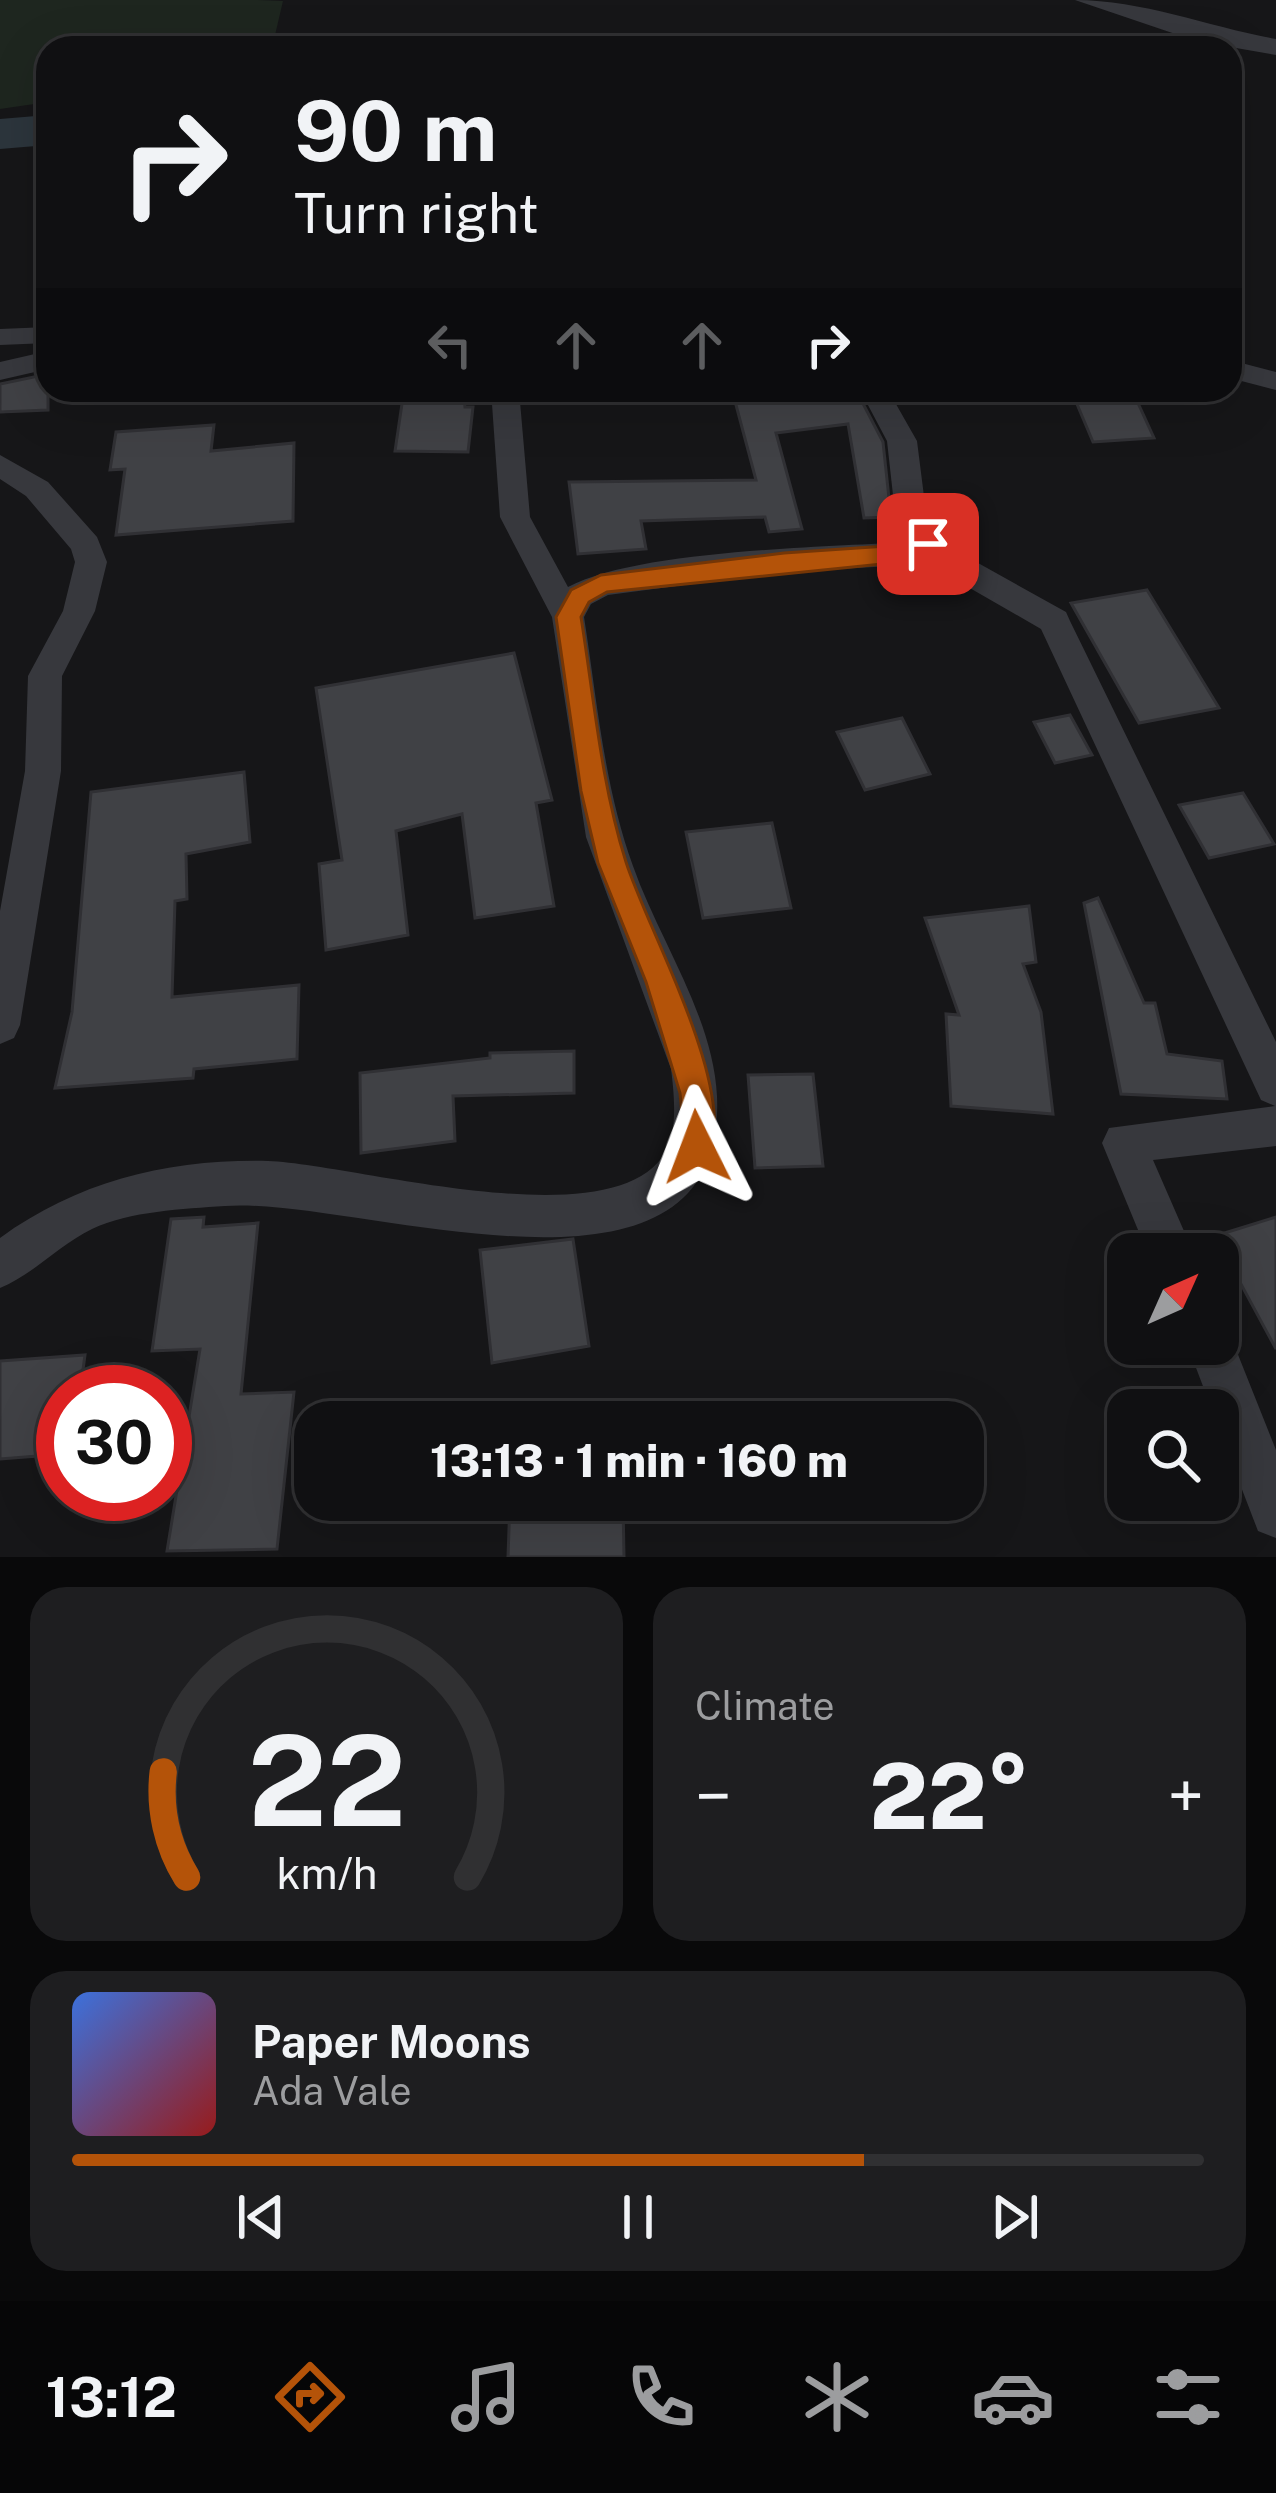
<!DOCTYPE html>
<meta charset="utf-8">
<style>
body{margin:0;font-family:"Public Sans",sans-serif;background:#1e1e20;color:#f1f3f6;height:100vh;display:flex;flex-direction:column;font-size:45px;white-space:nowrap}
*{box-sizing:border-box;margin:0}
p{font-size:39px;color:#9c9d9f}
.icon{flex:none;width:66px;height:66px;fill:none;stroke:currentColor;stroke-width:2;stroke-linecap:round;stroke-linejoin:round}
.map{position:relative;height:1557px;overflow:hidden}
.side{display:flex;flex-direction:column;gap:30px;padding:30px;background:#09090a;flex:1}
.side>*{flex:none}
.hud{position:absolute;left:36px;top:36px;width:1206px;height:366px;border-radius:36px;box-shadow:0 12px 48px #0002,0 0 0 3px #303032;background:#101012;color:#f1f3f6;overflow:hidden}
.needle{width:78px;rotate:45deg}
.fabs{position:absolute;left:1107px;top:1233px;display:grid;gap:24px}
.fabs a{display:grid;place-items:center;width:132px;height:132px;border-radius:24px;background:#101012;box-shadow:0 12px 48px #0002,0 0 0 3px #303032;font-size:60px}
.speed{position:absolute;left:36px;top:1365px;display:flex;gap:24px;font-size:60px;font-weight:700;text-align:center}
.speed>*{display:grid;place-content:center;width:156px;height:156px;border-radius:50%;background:#101012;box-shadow:0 12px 48px #0002,0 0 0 3px #303032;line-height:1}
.speed .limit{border:18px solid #d22;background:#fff;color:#111}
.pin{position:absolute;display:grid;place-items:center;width:102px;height:102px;color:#fff;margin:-51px;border-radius:24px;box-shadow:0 6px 18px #0006}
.me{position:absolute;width:132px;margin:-66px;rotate:357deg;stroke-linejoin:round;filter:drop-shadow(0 0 9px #0008)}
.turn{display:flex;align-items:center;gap:42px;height:252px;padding:0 60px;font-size:54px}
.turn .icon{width:156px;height:156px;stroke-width:2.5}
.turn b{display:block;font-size:84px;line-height:102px}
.lanes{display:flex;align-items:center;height:114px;padding:0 60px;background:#0003;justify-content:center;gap:60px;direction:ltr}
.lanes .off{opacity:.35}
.big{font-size:90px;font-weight:800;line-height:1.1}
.side .widget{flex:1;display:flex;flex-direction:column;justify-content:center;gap:18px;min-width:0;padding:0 42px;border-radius:36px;background:#1e1e20}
.side .dial{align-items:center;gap:0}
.dial svg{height:312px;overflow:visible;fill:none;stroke:#303032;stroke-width:7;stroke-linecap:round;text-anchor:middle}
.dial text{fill:#f1f3f6;stroke:none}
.song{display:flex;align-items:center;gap:36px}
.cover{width:144px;height:144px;border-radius:18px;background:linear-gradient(135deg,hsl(220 70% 55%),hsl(0 70% 35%))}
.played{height:12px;border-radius:6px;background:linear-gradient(90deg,#b45309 70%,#303032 70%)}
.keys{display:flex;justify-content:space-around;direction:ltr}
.heat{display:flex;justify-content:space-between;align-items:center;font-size:66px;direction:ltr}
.side .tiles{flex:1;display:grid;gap:30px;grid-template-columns:1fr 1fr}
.widget:last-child{grid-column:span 2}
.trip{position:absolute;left:294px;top:1401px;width:690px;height:120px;border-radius:36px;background:#101012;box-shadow:0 12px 48px #0002,0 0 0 3px #303032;font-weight:800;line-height:120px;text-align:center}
.dock{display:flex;height:192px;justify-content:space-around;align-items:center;background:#060607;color:#9c9d9f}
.dock .icon{width:84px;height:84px}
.dock .active{color:#b45309}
.dock b{font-size:54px;color:#f1f3f6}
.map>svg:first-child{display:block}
.green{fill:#1e261f}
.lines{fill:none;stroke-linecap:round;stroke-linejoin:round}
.river{fill:#2c353c;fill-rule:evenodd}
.building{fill:#404145;stroke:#303034;stroke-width:3}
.minor{fill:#37383d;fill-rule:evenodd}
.tertiary{fill:#37383d;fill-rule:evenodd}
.route{fill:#b45309;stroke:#753606;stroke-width:3}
</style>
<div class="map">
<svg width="1276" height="1557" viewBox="0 0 1276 1557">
<rect width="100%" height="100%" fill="#161618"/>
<polygon class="green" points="0,0 258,0 283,1 272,48 48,48 48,102 0,109"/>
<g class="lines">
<polygon class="river" points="48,115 48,145 0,149 0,119"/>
</g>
<g class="building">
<polygon points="48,374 48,410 0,412 0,384"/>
<polygon points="404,390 463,390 465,407 473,407 468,452 395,451"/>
<polygon points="732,390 856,390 883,442 891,517 864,518 848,424 776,433 802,529 769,532 765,517 641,521 646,549 578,554 569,482 756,480"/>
<polygon points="1071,390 1132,390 1154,438 1093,442"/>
<polygon points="214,425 211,451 294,443 293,521 116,535 125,469 110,470 116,432"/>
<polygon points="1147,590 1219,708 1139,723 1071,603"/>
<polygon points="514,653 552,800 536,803 554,906 475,918 462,814 396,831 408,935 326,950 319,864 342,860 316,688"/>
<polygon points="1070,715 1092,755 1055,763 1034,722"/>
<polygon points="902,718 930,774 865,790 837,732"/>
<polygon points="244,772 250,842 186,854 187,899 175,901 172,997 299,985 297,1059 194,1069 193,1078 55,1088 72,1012 91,792"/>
<polygon points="1243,793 1274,844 1209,858 1179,805"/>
<polygon points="772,823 791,908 703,918 686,832"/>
<polygon points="1098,898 1144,1003 1155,1003 1167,1054 1222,1061 1227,1099 1121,1094 1084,903"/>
<polygon points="1029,906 1036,962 1023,964 1041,1012 1053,1114 951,1106 946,1014 959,1015 925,918"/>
<polygon points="574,1051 574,1093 453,1096 455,1141 361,1153 360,1073 490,1058 490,1053"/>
<polygon points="813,1074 823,1166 755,1168 748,1075"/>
<polygon points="204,1217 203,1227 258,1223 241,1394 294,1392 277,1549 167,1551 200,1349 152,1351 171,1219"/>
<polygon points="1276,1217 1276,1349 1215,1236"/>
<polygon points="573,1239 589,1346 492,1363 480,1250"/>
<polygon points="85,1355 80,1392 63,1392 63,1454 0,1459 0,1361"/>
<polygon points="510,1500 623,1500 624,1557 508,1557"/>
</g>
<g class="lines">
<g class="minor">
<polygon points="48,327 48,343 0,345 0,329"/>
<polygon points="48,351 48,369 0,380 0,362"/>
<polygon points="1230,360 1276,372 1276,390 1230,378"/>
<path d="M491 390H519L530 517 568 587C637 550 826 547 910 542L896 522 887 441 860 390H888L917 441 927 520 944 544 1066 612 1070 621 1276 1042V1146L1153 1160 1194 1254H1148L1102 1143 1109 1128 1275 1106 1261 1100 1041 629 928 564 784 572 608 595 591 604 584 617C597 700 604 786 633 866 659 940 713 1016 717 1096 728 1335 357 1196 225 1206 183 1209 130 1211 92 1229 59 1245 34 1274 0 1288V1238C80 1180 170 1159 268 1161 355 1164 616 1242 666 1151 678 1130 674 1092 671 1069L586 837 552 617 500 517Z"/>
<polygon points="0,455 48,482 97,537 107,562 95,611 62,676 61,771 20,1025 14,1038 0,1044 0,911 25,771 28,676 63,611 75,562 71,549 26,496 0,479"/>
<polygon points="1218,1324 1227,1327 1276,1450 1276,1538 1258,1531 1218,1427 1218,1410 1212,1410 1187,1344 1218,1344"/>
</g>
<path class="tertiary" d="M1075 0C1143 0 1209 27 1276 39V55L1196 41Z"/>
</g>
<path class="route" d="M928 536 941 546V558L607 592 589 602 581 617C594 698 601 783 626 862 648 931 738 1089 709 1158L697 1162 686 1158 680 1093 646 982 598 863 581 791 556 617 571 590 601 575 784 553 916 544Z"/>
</svg>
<div class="fabs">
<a><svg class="needle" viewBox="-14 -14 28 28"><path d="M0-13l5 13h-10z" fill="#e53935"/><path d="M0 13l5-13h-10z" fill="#9c9d9f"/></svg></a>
<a><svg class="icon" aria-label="search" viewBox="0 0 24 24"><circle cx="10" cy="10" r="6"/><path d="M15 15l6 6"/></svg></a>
</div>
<div class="speed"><div class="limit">30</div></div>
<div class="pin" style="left:928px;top:544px;background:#d93025"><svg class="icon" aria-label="arrive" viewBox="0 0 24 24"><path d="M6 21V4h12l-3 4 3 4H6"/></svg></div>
<svg class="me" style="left:697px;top:1147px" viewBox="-20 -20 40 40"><path d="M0-17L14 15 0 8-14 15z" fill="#b45309" stroke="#fff" stroke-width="4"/></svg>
<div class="trip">13:13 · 1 min · 160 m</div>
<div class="hud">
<div class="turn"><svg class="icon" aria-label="right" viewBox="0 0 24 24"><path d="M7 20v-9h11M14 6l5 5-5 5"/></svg><div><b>90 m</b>Turn right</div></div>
<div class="lanes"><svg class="icon off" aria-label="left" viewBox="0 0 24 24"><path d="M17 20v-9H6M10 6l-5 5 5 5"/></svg><svg class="icon off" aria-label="ahead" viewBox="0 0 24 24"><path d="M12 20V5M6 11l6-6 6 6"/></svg><svg class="icon off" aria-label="ahead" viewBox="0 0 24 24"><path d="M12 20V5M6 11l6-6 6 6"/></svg><svg class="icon" aria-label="right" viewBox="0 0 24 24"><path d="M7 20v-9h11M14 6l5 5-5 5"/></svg></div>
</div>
</div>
<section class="side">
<div class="tiles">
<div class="widget dial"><svg viewBox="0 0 100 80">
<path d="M14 69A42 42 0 1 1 86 69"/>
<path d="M14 69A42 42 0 0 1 8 42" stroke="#b45309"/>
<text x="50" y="56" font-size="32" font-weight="700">22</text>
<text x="50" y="72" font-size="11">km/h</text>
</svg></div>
<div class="widget"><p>Climate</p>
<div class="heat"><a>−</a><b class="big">22°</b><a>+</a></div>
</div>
<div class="widget">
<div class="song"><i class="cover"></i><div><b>Paper Moons</b><p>Ada Vale</p></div></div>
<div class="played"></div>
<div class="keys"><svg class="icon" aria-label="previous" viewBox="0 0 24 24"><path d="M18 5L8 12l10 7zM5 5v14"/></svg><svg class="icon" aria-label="pause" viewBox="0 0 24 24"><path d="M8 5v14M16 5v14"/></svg><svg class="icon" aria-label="next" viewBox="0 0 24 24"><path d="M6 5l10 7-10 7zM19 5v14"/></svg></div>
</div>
</div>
</section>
<nav class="dock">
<b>13:12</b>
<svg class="icon active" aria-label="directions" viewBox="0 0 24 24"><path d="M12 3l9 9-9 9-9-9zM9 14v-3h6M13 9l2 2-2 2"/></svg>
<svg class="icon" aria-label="music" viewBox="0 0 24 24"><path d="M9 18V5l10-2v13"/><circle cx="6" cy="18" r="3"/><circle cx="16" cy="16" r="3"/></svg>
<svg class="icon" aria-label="phone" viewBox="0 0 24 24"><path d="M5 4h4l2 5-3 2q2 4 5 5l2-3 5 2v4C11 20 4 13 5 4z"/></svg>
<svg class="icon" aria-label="climate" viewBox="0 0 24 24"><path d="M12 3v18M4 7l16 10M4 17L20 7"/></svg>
<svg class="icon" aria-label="car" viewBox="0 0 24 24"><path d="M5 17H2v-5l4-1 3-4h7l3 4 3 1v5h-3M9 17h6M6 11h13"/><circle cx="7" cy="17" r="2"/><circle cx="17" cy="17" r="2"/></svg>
<svg class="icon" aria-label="filters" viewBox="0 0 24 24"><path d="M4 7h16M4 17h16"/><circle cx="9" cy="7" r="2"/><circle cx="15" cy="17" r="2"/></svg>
</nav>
